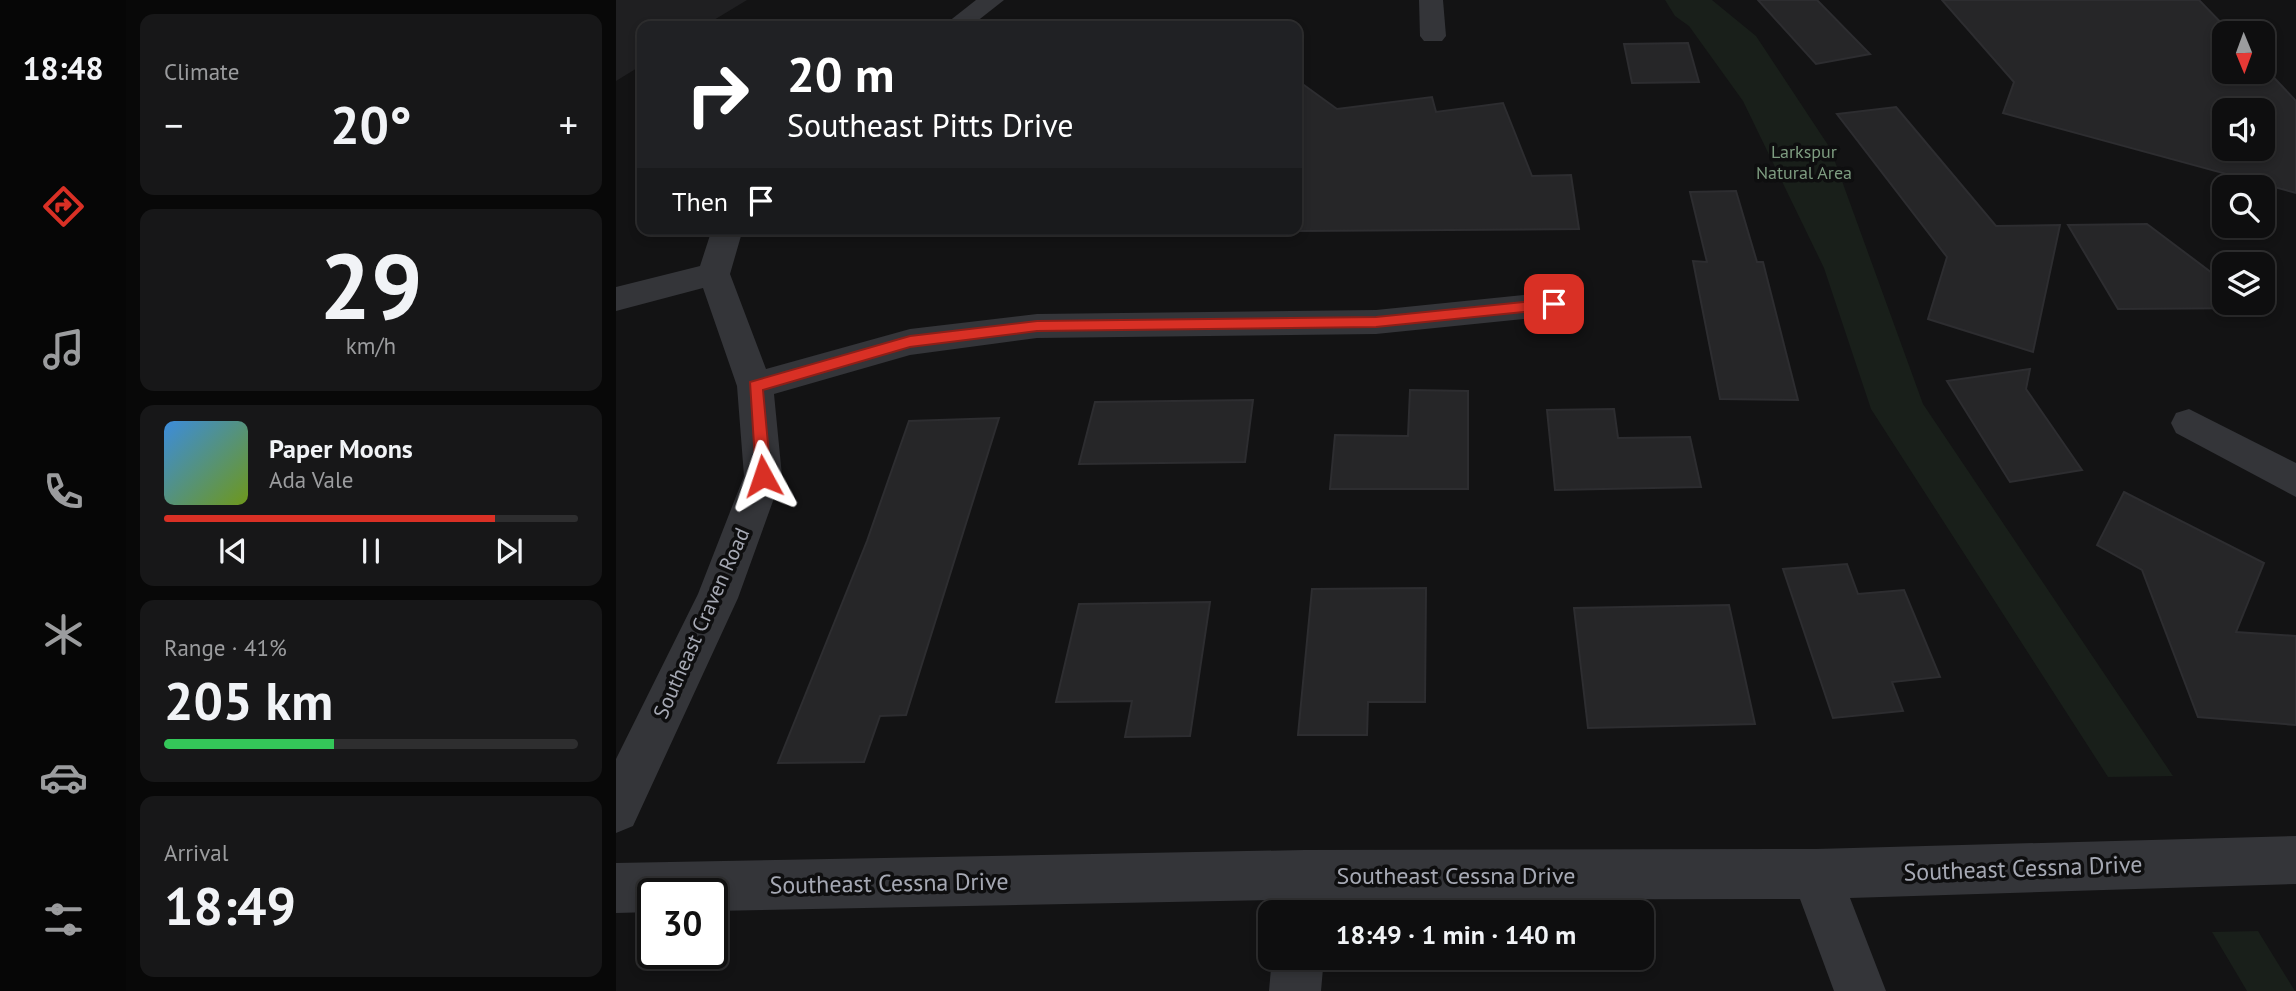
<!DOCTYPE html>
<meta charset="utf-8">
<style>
body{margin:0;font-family:"PT Sans",sans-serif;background:#171718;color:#f1f3f6;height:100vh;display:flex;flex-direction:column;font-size:26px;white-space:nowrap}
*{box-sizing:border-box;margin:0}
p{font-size:23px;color:#9b9c9e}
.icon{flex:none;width:38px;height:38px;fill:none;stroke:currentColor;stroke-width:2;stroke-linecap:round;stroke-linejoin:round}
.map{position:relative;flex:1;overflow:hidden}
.sheet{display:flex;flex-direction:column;gap:14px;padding:14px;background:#080808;width:490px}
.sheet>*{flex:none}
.guide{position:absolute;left:21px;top:21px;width:665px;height:214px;border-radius:14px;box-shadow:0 4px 10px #0003,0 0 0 2px #2e2e2f;background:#202124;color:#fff;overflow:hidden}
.needle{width:46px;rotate:179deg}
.controls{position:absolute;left:1596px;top:21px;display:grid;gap:14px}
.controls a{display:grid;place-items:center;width:63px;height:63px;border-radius:14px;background:#0e0e0f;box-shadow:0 4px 10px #0003,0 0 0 2px #2e2e2f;font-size:35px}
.speed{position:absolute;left:21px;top:878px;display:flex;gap:14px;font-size:35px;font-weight:700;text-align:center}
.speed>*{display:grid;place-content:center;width:91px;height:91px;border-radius:50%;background:#0e0e0f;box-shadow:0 4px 10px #0003,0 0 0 2px #2e2e2f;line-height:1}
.speed .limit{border:4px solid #111;border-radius:10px;background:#fff;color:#111}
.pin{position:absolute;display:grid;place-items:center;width:60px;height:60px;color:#fff;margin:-30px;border-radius:14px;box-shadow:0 4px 10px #0006}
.me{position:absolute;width:77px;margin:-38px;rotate:355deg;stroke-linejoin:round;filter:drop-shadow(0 0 5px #0008)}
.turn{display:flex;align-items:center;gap:24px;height:147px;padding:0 35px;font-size:32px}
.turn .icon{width:91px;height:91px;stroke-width:2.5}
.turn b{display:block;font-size:49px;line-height:60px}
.then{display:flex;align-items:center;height:66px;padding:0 35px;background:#0003;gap:14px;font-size:26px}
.big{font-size:52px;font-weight:700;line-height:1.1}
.sheet .card{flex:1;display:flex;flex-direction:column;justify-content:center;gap:10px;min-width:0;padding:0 24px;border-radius:14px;background:#171718}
.sheet .dial{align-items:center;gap:0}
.dial b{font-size:91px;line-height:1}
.song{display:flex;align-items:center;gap:21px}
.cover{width:84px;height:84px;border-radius:10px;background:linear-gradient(135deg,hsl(210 70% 55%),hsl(80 70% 35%))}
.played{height:7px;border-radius:4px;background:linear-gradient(90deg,#d93025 80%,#2e2e2f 80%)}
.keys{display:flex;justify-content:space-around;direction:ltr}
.heat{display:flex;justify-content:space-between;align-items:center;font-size:38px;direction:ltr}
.charge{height:10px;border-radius:5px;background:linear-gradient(90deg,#34c759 41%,#2e2e2f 0)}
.trip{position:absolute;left:642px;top:900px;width:396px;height:70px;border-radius:14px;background:#0e0e0f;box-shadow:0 4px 10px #0003,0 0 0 2px #2e2e2f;font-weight:700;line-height:70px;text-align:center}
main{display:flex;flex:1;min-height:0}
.tab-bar{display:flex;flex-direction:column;width:126px;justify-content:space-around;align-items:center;background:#060606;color:#9b9c9e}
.tab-bar .icon{width:49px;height:49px}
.tab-bar .selected{color:#d93025}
.tab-bar b{font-size:32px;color:#f1f3f6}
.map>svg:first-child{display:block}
.built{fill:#1f1f21}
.green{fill:#191f1a}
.building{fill:#262628;stroke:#2d2d30;stroke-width:2;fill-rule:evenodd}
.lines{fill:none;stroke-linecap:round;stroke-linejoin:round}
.street{fill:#343539;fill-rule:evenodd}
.route{fill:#d93025;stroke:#8d1f18;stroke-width:2}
.labels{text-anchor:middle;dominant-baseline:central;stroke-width:7;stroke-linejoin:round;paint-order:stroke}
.far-park-label{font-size:18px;fill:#7e9d81;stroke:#0e0e0f}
.street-label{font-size:21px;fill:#a6a9b4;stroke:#0e0e0f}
.near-street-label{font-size:24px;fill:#a6a9b4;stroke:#0e0e0f}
</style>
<main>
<nav class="tab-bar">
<b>18:48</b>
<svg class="icon selected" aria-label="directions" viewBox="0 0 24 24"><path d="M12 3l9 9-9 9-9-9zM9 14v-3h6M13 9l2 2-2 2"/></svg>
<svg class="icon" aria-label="music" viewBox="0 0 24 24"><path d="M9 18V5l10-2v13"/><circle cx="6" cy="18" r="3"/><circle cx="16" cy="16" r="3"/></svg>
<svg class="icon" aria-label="phone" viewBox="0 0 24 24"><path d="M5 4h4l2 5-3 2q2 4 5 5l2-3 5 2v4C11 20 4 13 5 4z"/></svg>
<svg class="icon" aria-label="climate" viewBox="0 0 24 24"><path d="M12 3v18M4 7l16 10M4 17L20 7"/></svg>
<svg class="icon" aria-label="car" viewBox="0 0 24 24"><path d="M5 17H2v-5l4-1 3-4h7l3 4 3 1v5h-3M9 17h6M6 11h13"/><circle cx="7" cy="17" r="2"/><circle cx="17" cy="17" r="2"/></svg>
<svg class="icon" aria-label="filters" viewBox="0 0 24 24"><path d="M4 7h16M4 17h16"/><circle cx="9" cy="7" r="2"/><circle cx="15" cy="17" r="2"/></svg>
</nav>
<section class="sheet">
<div class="card"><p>Climate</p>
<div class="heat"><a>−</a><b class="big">20°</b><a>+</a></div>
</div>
<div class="card dial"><b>29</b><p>km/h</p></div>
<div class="card">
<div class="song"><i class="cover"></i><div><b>Paper Moons</b><p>Ada Vale</p></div></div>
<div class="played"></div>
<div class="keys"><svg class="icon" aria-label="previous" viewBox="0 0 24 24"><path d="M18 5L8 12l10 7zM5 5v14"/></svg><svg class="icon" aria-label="pause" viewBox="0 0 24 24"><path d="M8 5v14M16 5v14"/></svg><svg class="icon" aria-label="next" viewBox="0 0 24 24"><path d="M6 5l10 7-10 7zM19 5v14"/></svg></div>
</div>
<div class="card"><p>Range · 41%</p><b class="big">205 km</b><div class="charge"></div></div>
<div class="card"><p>Arrival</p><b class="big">18:49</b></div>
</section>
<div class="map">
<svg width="1680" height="991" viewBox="0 0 1680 991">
<rect width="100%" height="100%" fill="#131314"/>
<polygon class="built" points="0,0 131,0 88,26 26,26 26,65 0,81"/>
<g class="green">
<polygon points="1049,0 1096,0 1140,36 1214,148 1307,404 1557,776 1492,777 1255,409 1208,268 1127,101 1073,26 1059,16"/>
<polygon points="1642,931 1679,991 1631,991 1596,932"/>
</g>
<g class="building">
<polygon points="1142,0 1201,0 1254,54 1200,64"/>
<path d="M1326 0H1583L1615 33H1608V72H1647V66L1680 101V193L1387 113 1398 82ZM1608 110H1647V149H1608Z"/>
<polygon points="1072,43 1083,82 1016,83 1008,44"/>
<polygon points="681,80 721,109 816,97 820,112 887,103 916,176 955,175 963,229 681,231"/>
<polygon points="1280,107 1380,226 1444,225 1417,352 1312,319 1331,257 1221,114"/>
<polygon points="1120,191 1141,262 1147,262 1182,400 1104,399 1077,261 1091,262 1074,192"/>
<polygon points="1531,224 1608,282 1608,303 1636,303 1642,308 1502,309 1452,225"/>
<polygon points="1414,369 1410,389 1466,470 1394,482 1331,381"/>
<polygon points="794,390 852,391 852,489 714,489 719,435 792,436"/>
<polygon points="637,400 629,462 463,464 479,402"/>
<polygon points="998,409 1002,438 1074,437 1085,487 939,490 931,410"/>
<polygon points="383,418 290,715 264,716 248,762 162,763 251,541 293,421"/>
<polygon points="1508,492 1648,563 1620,632 1680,636 1680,725 1582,717 1526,570 1481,545"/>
<polygon points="1231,564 1242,594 1288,590 1324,677 1276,682 1287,711 1217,718 1167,569"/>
<polygon points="810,588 809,702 752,702 751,735 682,735 696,589"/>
<polygon points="594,602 574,736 509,737 516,701 440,702 463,604"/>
<polygon points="1113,605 1139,724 972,728 958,608"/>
</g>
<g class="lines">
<g class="street">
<polygon points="360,0 388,0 355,26 327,26"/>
<polygon points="803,0 827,0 830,36 826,41 808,41 804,36"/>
<polygon points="96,229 127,229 114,274 150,369 294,329 421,314 760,310 938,292 950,296 955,304 950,312 938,316 760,334 421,338 294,355 158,394 166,476 122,598 17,826 0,833 0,759 82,594 128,476 121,386 87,288 0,311 0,287 84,266"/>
<polygon points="1573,409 1680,463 1680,497 1560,433 1555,423 1560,413"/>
<polygon points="1680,836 1680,884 1234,898 1270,991 1218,991 1184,899 712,900 711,912 661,912 662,900 96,911 96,894 37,894 37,912 0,913 0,863 689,850 1200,849"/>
<polygon points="656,957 708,957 705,991 653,991"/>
</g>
</g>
<polygon class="route" points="938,299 945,304 938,309 760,327 421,331 294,347 147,390 155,476 147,482 140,476 134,382 294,336 421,321 760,317"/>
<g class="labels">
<g class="far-park-label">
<text x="1188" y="151">Larkspur<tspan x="1188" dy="21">Natural Area</tspan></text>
</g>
<g class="street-label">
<text transform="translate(85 623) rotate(-66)">Southeast Craven Road</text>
</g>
<g class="near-street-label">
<text transform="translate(1407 868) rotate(-2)">Southeast Cessna Drive</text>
<text x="840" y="875">Southeast Cessna Drive</text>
<text transform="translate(273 883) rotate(-1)">Southeast Cessna Drive</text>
</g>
</g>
</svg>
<div class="controls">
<a><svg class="needle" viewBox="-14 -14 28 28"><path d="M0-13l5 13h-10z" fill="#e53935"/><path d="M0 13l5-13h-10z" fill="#9b9c9e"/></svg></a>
<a><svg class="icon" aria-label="sound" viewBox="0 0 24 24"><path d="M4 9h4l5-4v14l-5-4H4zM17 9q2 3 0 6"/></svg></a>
<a><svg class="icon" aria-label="search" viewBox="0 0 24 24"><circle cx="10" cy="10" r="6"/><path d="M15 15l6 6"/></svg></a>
<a><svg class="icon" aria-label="layers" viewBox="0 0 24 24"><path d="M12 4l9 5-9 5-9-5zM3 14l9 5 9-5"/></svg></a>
</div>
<div class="speed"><div class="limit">30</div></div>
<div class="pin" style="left:938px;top:304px;background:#d93025"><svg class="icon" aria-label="arrive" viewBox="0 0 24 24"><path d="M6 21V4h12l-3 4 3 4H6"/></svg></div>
<svg class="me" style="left:147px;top:476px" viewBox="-20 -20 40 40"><path d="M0-17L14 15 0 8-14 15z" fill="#d93025" stroke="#fff" stroke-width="4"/></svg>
<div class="trip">18:49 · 1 min · 140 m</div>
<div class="guide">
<div class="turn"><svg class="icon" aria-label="right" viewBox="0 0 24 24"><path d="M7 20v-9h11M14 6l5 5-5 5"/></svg><div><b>20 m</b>Southeast Pitts Drive</div></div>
<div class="then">Then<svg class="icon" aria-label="arrive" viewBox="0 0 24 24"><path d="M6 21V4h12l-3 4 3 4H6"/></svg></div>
</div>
</div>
</main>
